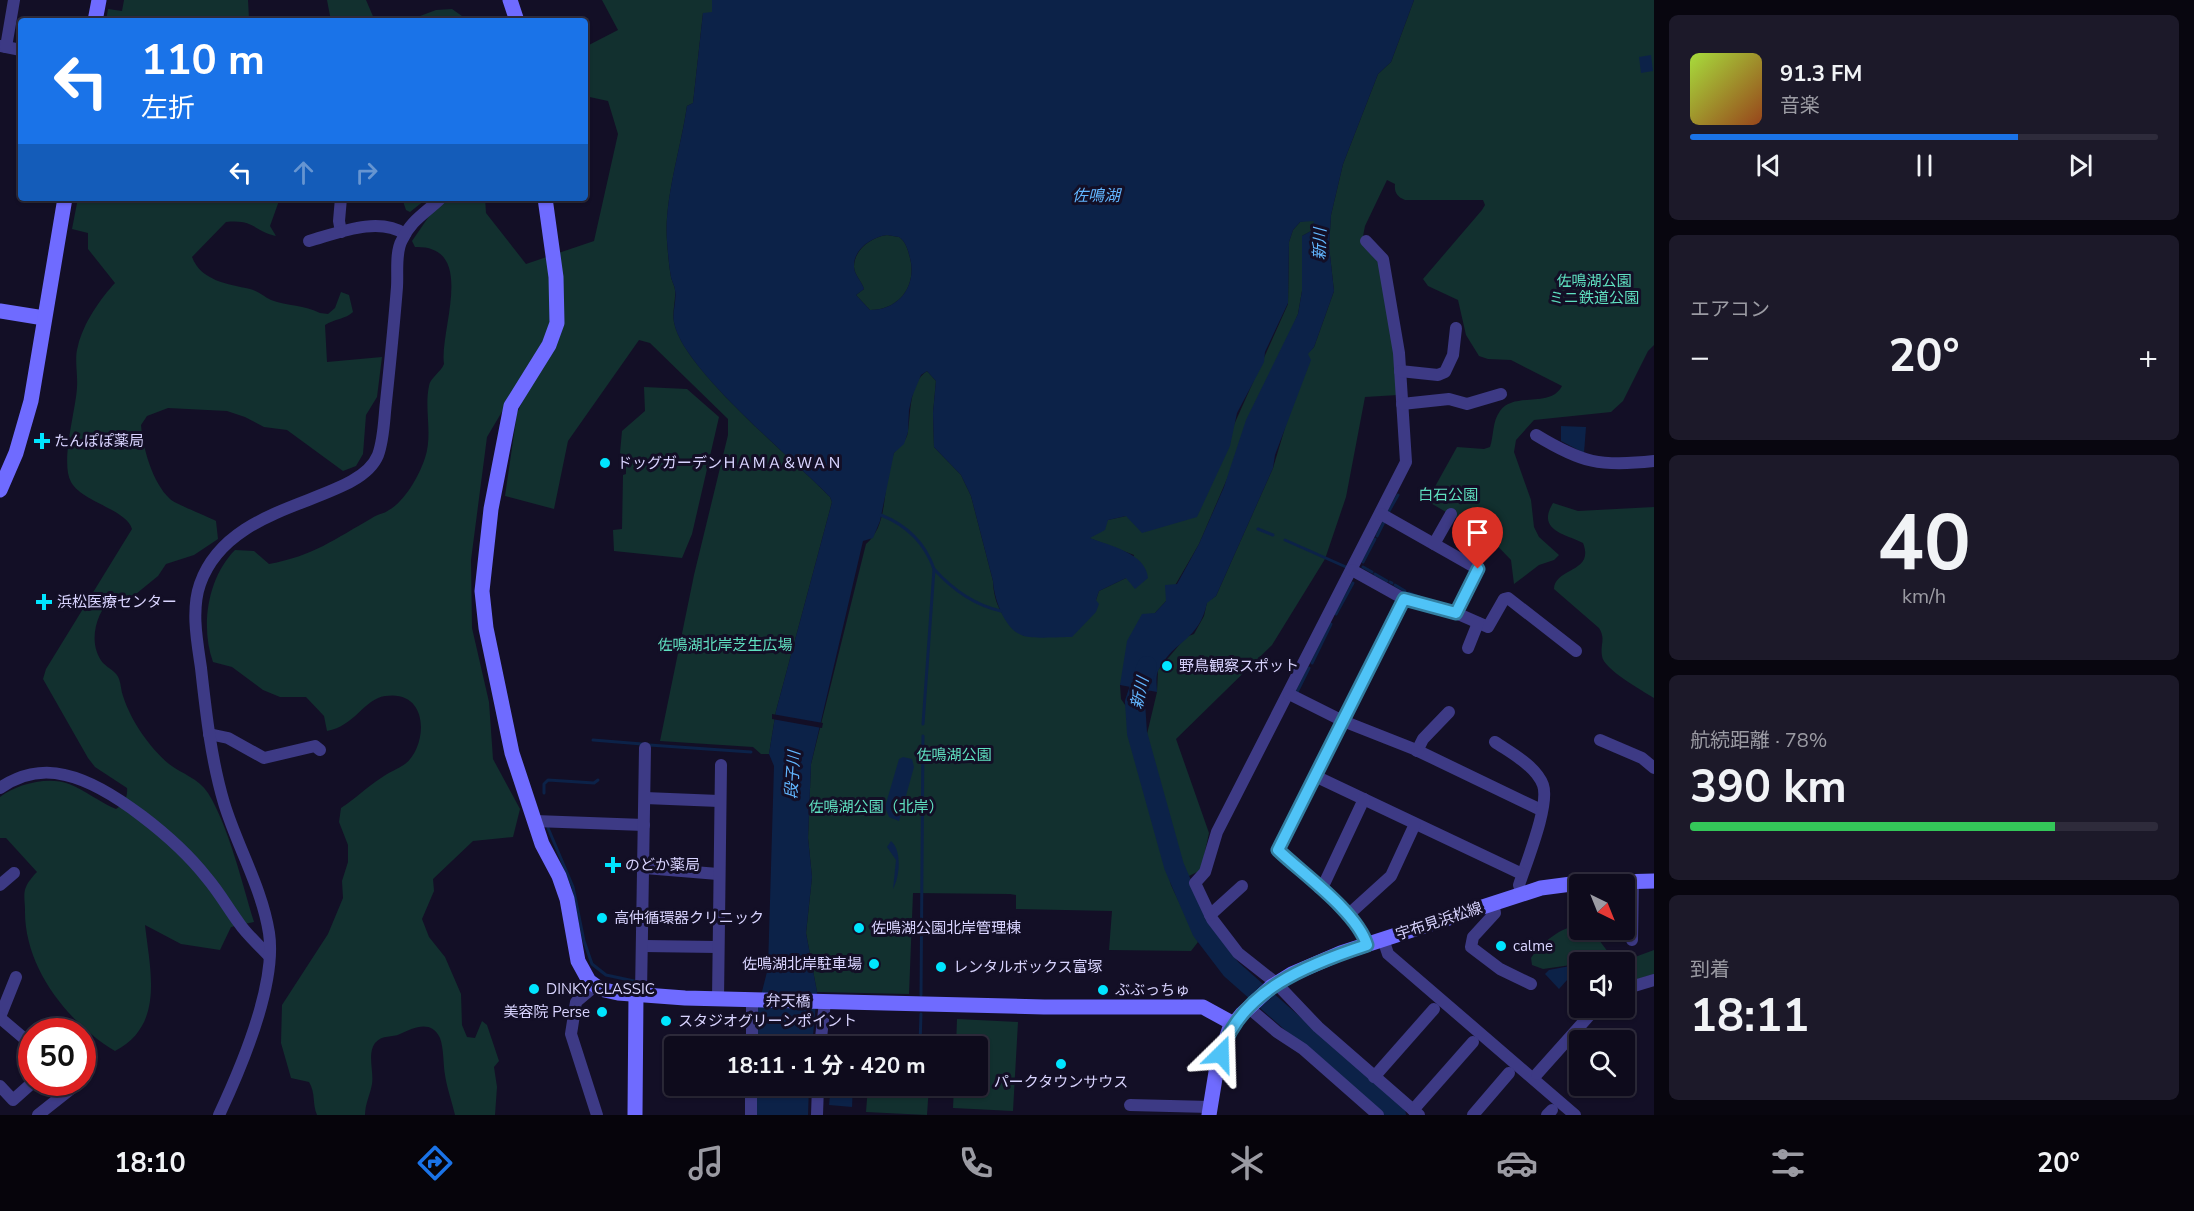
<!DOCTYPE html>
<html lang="ja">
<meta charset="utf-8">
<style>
body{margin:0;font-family:"Nunito Sans","Noto Sans JP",sans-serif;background:#1c1929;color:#f1f3f6;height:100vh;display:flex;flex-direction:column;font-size:22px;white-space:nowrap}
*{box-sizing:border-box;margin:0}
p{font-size:20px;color:#9b9ba3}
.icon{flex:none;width:33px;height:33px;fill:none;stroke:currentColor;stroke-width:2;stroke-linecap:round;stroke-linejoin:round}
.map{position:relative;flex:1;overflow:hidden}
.sheet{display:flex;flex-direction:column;gap:15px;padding:15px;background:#08060f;width:540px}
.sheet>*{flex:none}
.banner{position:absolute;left:18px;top:18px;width:570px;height:183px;border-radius:6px;box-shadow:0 2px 4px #0004,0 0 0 2px #2e2b3b;background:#1a73e8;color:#fff;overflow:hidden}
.needle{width:39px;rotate:137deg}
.buttons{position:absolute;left:1569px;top:874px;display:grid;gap:12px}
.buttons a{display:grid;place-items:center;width:66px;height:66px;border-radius:6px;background:#0e0b1c;box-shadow:0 2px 4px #0004,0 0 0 2px #2e2b3b;font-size:30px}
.speed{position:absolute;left:18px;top:1018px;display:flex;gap:12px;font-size:30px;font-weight:700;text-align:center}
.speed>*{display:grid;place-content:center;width:78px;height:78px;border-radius:50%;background:#0e0b1c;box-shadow:0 2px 4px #0004,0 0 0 2px #2e2b3b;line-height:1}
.speed .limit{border:9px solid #d22;background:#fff;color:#111}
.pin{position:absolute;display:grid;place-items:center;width:51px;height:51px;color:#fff;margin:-62px -26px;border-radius:50% 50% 50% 0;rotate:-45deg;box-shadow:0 0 6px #0007}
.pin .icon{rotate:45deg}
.me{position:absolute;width:66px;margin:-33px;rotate:22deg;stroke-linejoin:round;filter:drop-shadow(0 0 4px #0008)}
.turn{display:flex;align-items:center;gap:21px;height:126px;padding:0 24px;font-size:27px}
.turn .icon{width:78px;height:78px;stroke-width:2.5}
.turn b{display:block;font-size:42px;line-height:51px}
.lanes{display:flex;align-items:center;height:57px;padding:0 24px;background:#0003;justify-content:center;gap:30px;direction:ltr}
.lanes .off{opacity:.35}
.big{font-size:45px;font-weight:700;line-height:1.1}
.sheet .widget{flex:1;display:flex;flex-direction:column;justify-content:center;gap:9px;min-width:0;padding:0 21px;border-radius:9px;background:#1c1929}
.sheet .dial{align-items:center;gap:0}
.dial b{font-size:78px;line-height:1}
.song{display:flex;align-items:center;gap:18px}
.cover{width:72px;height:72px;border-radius:9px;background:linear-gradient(135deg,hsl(80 70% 55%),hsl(20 70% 35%))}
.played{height:6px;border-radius:3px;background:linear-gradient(90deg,#1a73e8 70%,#2e2b3b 70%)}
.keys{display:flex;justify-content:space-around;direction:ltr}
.heat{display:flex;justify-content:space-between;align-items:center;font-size:33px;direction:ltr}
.charge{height:9px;border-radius:4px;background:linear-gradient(90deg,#34c759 78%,#2e2b3b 0)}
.trip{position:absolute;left:664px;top:1036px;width:324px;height:60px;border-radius:6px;background:#0e0b1c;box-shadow:0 2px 4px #0004,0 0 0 2px #2e2b3b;font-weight:700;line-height:60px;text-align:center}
.tab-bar{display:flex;height:96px;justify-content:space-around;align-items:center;background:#06040b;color:#9b9ba3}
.tab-bar .icon{width:42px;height:42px}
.tab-bar .selected{color:#1a73e8}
.tab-bar b{font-size:27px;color:#f1f3f6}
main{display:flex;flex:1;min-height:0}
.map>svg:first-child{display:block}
.green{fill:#12302f}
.water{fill:#0c2248;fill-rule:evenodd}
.pier{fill:#130f26}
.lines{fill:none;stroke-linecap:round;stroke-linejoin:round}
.stream{stroke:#0c2248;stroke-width:3}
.river{stroke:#0c2248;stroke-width:20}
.street{stroke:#3d3a85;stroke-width:12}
.secondary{stroke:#6f6bff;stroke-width:15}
.route-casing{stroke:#337fa1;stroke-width:15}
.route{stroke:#4fc3f7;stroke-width:10}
.poi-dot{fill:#00e5ff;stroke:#130f26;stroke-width:2}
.labels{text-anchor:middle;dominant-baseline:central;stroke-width:6;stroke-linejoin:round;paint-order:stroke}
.park-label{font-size:15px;fill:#5fe0c0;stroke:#130f26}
.poi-label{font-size:15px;fill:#d9d4ff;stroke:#130f26;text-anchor:start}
.street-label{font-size:15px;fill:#d9d4ff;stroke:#130f26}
.water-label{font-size:16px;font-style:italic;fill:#62b6ff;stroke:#130f26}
</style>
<main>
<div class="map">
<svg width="1654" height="1115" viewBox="0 0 1654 1115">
<rect width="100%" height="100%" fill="#130f26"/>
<g class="green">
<polygon points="124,0 248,0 249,19 248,21 106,21 108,9 122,11"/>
<polygon points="327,0 366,0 375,21 331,21"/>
<path d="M602 0H712V13H703L693 103 687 106C681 148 664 200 667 241 668 253 669 266 671 277 672 282 675 286 675 290 676 300 672 312 674 322 682 369 794 459 830 497L832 502 776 711 769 754H761L753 747 660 741 694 575 728 435V419L650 343 639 340 568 441 554 509 505 496 517 413 548 347 541 346 487 437 471 560 472 628 489 702 493 759 520 809 513 837 473 841 433 879 434 891 422 919 429 937 445 957 461 994 462 1025 467 1037 475 1038 482 1021 487 1025 499 1061 494 1067 497 1087 495 1115H455C452 1102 447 1088 445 1075 443 1064 444 1049 440 1038 431 1019 413 1028 400 1034 392 1038 383 1034 375 1043 367 1054 374 1071 372 1084 370 1095 365 1104 365 1115H317C312 1103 316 1094 309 1082L291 1078 281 1043 282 1005 328 934 343 898 342 881 348 862V845L339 822 341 808C355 799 367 787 381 778 389 772 398 769 405 764 428 746 430 689 385 696 364 699 355 726 327 731L324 716 306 697H280L263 690 232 667 213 662C200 626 208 577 235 550L254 551 269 564C313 556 335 539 372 518 377 514 384 514 389 510 405 501 419 476 425 458 433 434 424 409 429 386 430 378 441 372 444 364 439 331 478 245 415 247L412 241 434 209 425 200 410 212 406 210 403 201 405 198H485L486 213 526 264 594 241 618 134 608 101 585 96V47L618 30Z"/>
<path d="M1414 0H1654V345L1648 351 1623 401 1611 412 1534 420 1516 440 1514 452 1531 500 1534 527 1539 537 1559 555 1554 560 1539 565 1514 584 1511 560 1481 529 1479 531 1427 501 1457 447 1484 449 1490 447C1494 435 1492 422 1500 411 1514 391 1550 409 1562 386L1511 360 1488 359 1479 356 1466 335 1458 300 1428 286 1423 279 1482 210 1485 205 1483 200H1405C1397 197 1394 192 1395 184L1387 180 1365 226 1362 241 1380 261 1396 354 1398 395 1365 397 1346 497 1325 559 1272 645 1176 739 1209 833 1201 870 1183 879 1147 734 1157 692 1158 670 1186 637 1194 634 1204 616 1207 602 1216 596 1273 468 1307 354 1314 347 1334 291 1329 246 1331 215 1343 164 1378 74 1391 62Z"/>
<polygon points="452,9 469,21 407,21 436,10"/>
<path d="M78 198H280L270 226 276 236C253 231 255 219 226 222L192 257C201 281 228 284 250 289 258 291 264 297 271 300 287 306 305 305 320 313L328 314 335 308 341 292 349 295 353 312C346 319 334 319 325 325L327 362 382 357 377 397 366 415 363 454 356 466 343 471 287 430 264 427 245 417 227 411 168 408 147 416 141 425C143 448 152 482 170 499 175 504 207 516 216 521L218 539 194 555 166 564 158 576 131 598 112 597C96 613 87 643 103 663 108 668 117 672 119 679 121 684 121 691 123 696 131 721 149 747 169 764 182 774 198 778 208 793 229 827 242 883 254 922L231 927 220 950 181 944 145 925C150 971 165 1025 115 1051 68 1023 24 967 25 910 25 903 23 893 26 887 28 882 33 876 37 872L6 838H0V797C17 784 48 776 69 784 85 790 99 802 116 809 124 804 128 797 127 788L95 767 88 758 43 679 46 669 132 529C126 509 82 502 71 482 60 462 76 410 77 387 78 374 74 358 78 346 83 324 100 299 115 283L88 249V233L72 229Z"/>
<path d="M1309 220 1315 221 1311 231 1302 236V291L1298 314 1199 544 1166 601 1155 613 1120 685 1121 699 1134 718 1156 831 1171 885 1198 942 1191 951 1109 950 1112 911 1016 909V895L1010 894 913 893 909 994 817 992 806 933 812 877 808 838 811 764 866 544C891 523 881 480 894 453 899 445 907 442 908 431 911 412 909 383 927 371L936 381 933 413 934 447 961 475 971 496 993 581C994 608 1005 620 1024 636H1044L1096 600 1099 591 1126 578 1134 555 1089 538 1108 520 1126 516 1233 427 1288 304 1289 242 1293 230 1300 222Z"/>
<path d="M887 235 899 237C906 242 908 250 910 258 917 285 900 310 870 310L856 295 864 289C862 282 854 274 854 267 854 249 872 237 887 235Z"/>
<polygon points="644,387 687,389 719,417 692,534 682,558 614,551 613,530 622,529 623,475 626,474 626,458 620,453 622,431 645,411"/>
<path d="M1553 503 1578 511 1654 507V698C1643 691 1603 669 1602 656 1600 644 1606 639 1599 628L1554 589C1555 567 1595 573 1583 543 1566 534 1536 531 1553 503Z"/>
<path d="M1579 925 1580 930 1593 932 1608 952 1617 959 1635 957 1654 950V974L1625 983 1624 963H1580L1578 970 1571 965 1543 969 1532 965 1531 958C1541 943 1561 927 1579 925Z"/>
<polygon points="957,1019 1018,1022 1013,1111 953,1108 954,1086 978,1086 978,1047 956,1047"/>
<polygon points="868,1086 929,1086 927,1115 866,1112"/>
</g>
<g class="water">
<path d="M712 0H1414L1391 62 1378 74 1343 164 1331 215 1329 246 1334 291 1314 347 1308 354 1311 360 1275 455 1273 468 1216 596 1207 603C1199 641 1174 640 1159 669 1155 675 1157 685 1157 692L1120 685 1127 641 1142 614 1155 613 1166 601 1165 585 1177 584 1199 544 1224 487 1246 420 1298 314 1302 291V236L1311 231 1314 221 1300 222 1293 230 1289 242 1288 303 1265 352 1264 362 1237 413 1230 446 1197 517 1142 533 1126 516 1108 520 1105 530 1090 538C1110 546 1146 553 1148 578L1135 589 1126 578 1099 591 1096 600 1099 604 1096 612 1072 637C1061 637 1033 639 1024 636 1005 631 994 599 993 581L971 496 961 475 934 447 933 413 936 381 927 371 921 375 912 397 909 410 908 432 904 444 894 453 880 521 873 538 863 541 811 764 808 838 812 877 806 933 817 992 812 1047H756V1015L768 968 774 766 769 754 776 711 832 502 830 497C795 460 681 368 674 322 672 312 677 300 675 290 675 286 672 282 671 277 669 266 668 253 667 241 664 199 681 148 687 106L693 103 703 13 712 12ZM887 235 899 237C906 242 908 250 910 258 917 285 900 310 870 310L856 295 864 289C862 282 854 274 854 267 853 249 872 237 887 235Z"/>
<polygon points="1651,55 1653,71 1641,73 1639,57"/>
<polygon points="1561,426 1586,427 1584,453 1561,441"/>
<polygon points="903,757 912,759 914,767 899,821 889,817 885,807 899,759"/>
<path d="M891 841C902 850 900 877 893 889L896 860 887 847Z"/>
<polygon points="1570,966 1575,971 1559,989 1545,974 1549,970"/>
<polygon points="836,1035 856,1035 855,1047 834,1047"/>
<polygon points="756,1086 809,1086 808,1115 756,1115"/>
<polygon points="831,1086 853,1086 852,1107 829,1105"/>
</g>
<polygon class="pier" points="772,714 823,723 822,728 772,719"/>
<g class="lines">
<g class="stream">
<polyline points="1389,511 1398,495"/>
<path d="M881 515C906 525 925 543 934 569L923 724"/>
<polyline points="1258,529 1273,535"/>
<polyline points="1377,536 1384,522"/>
<polyline points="1285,540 1346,567"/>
<polyline points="1363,562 1375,539"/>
<polyline points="1363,567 1372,572"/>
<path d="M934 569C952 589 974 605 1001 611"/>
<polyline points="1375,574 1387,581"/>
<polyline points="1390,582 1392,583"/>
<polyline points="1395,585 1405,591"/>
<polyline points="1409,593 1419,597"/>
<polyline points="1336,614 1353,583"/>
<polyline points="1312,663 1331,624"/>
<polyline points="1297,692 1309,668"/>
<polyline points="593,740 642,744"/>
<polyline points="649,745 751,752"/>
<polyline points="544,793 544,784 548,780 594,783 598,780"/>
<polyline points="548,828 573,887 584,941 592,964 606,975 634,981"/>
<polyline points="921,995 923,736"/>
<polyline points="855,1042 920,1044 921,1014"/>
</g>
<polyline class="river" points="1147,666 1135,702 1137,733 1174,866 1202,931 1231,969 1396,1115"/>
<g class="street">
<polyline points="0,46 21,50"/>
<polyline points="6,47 14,0"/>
<polyline points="341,198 339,221 341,232"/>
<path d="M309 241C338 233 378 216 405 234"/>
<polyline points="1366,241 1383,259 1399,353 1406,462 1217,832 1205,872 1195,883 1212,919 1238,953 1276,983 1318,1027 1419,1115"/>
<polyline points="1400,371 1438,375 1445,372 1453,355 1456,328"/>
<polyline points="1402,404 1449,399 1467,404 1501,394"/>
<path d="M1536 435C1582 463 1600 467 1654 461"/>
<polyline points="1381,514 1478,569 1456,613"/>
<polyline points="1434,544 1451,514"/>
<path d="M1352 570 1404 599 1278 850C1303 874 1357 912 1367 944"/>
<polyline points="1404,599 1456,613 1488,627 1504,599 1508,598 1576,651"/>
<polyline points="1468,648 1478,623"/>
<polyline points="1289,694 1343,721 1414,749 1541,810"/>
<polyline points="209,734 228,738 264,758 315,746 320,750"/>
<polyline points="1600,740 1642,758 1654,768"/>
<path d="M1495 742C1511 753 1536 766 1543 785 1550 805 1526 863 1519 885L1522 894"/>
<polyline points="1417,751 1423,739 1449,712"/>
<polyline points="1315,776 1522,874"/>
<path d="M0 788C19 775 42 769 65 775 111 785 178 841 207 878 219 892 228 908 239 923 247 935 259 945 269 956"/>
<polyline points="645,798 719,801"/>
<polyline points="535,821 644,825"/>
<polyline points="645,868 718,874"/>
<polyline points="0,885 14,873"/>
<polyline points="1319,888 1325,882 1364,799"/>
<polyline points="1493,903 1495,913 1473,937 1471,947 1500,969 1531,984"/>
<polyline points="1210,915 1242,886"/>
<polyline points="1348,915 1391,876 1415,824"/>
<polyline points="1383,939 1388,954 1575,1115"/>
<polyline points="1632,940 1633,881"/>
<polyline points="644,946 717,947"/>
<polyline points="595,986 576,1002 571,1034 597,1115"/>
<polyline points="1624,989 1654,980"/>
<polyline points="641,994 645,748"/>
<polyline points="718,999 721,765"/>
<polyline points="1249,1008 1277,1032 1303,1049 1378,1115"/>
<polyline points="0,1017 16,977"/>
<polyline points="0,1018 26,1040 32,1050"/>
<polyline points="752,1047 752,1000"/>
<polyline points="820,1047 825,1002"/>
<polyline points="1537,1074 1596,1008"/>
<polyline points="1374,1077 1434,1009"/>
<polyline points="0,1086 13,1100 32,1083"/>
<polyline points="1130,1105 1210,1107"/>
<polyline points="1413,1110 1473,1042"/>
<polyline points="38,1115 72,1088"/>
<path d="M219 1115C241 1068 277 985 269 933 262 888 237 846 224 803 211 759 206 713 201 668 197 641 191 610 200 584 230 498 358 505 378 455 384 439 384 419 386 402 390 364 394 325 397 287 398 273 395 252 402 240 411 220 426 213 441 198"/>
<polyline points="751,1115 751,1086"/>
<polyline points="817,1115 818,1086"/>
<polyline points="1473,1115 1509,1073"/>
<polyline points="1547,1115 1552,1110"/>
</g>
<g class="secondary">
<polyline points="510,0 517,21"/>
<polyline points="95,21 99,0"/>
<polyline points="545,198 556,277 557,323 549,345 511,406 491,509 482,591 486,628 512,753 542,844 559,876 567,899 578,961 589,981 600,989 618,993 685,998 1044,1007 1203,1007 1234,1024"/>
<polyline points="0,311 44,318"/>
<polyline points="0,490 16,453 31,401 65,198"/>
<polyline points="635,1115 636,994"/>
<polyline points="1209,1115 1217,1066 1229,1030 1242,1014 1271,987 1292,974 1341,953 1541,888 1579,883 1654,881"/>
</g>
</g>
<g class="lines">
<g class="route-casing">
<path id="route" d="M1221 1054C1240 990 1309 964 1367 945 1357 912 1303 874 1278 850L1404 599 1456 613 1478 569"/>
</g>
<use href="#route" class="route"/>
</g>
<g class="poi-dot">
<path d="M39 432h6v6h6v6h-6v6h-6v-6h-6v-6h6z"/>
<circle cx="605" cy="463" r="6"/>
<path d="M41 593h6v6h6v6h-6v6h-6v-6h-6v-6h6z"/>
<circle cx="1167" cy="666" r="6"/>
<path d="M610 856h6v6h6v6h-6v6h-6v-6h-6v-6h6z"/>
<circle cx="602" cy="918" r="6"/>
<circle cx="859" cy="928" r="6"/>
<circle cx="1501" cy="946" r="6"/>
<circle cx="874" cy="964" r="6"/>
<circle cx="941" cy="967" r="6"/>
<circle cx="534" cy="989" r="6"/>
<circle cx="1103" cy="990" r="6"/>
<circle cx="602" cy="1012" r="6"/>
<circle cx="666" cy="1021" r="6"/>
<circle cx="1061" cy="1064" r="6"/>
</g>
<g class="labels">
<g class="park-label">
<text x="1594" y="281">佐鳴湖公園<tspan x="1594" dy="17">ミニ鉄道公園</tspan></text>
<text x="1448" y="495">白石公園</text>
<text x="725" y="645">佐鳴湖北岸芝生広場</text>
<text x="954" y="755">佐鳴湖公園</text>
<text x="876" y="807">佐鳴湖公園（北岸）</text>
</g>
<g class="poi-label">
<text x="54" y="441">たんぽぽ薬局</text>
<text x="617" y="463">ドッグガーデンＨＡＭＡ＆ＷＡＮ</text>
<text x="57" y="602">浜松医療センター</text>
<text x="1179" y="666">野鳥観察スポット</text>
<text x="625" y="865">のどか薬局</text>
<text x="614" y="918">高仲循環器クリニック</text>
<text x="871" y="928">佐鳴湖公園北岸管理棟</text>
<text x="1513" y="946">calme</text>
<text x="862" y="964" text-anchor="end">佐鳴湖北岸駐車場</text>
<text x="953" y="967">レンタルボックス富塚</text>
<text x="546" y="989">DINKY CLASSIC</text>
<text x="1115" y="990">ぶぶっちゅ</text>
<text x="590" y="1012" text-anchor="end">美容院 Perse</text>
<text x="678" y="1021">スタジオグリーンポイント</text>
<text x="1061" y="1082" text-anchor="middle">パークタウンサウス</text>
</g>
<g class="street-label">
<text transform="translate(1439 921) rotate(-18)">宇布見浜松線</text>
<text transform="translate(788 1001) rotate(1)">弁天橋</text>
</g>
<g class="water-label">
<text x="1096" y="196">佐鳴湖</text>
<text transform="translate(1320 244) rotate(-88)">新川</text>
<text transform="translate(1140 693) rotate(-77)">新川</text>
<text transform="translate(793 775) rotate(-86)">段子川</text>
</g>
</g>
</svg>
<div class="buttons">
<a><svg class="needle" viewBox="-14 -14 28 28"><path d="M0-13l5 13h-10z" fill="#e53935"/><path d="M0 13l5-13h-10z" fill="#9b9ba3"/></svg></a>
<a><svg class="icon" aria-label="sound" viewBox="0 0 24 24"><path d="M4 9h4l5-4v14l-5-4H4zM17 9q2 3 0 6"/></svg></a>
<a><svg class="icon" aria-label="search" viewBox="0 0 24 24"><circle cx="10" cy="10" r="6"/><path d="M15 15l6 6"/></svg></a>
</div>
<div class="speed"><div class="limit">50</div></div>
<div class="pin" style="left:1478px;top:569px;background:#d93025"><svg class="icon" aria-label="arrive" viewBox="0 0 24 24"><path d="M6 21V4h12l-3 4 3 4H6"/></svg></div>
<svg class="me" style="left:1221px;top:1054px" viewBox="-20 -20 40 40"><path d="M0-17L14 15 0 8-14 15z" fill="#4fc3f7" stroke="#fff" stroke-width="4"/></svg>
<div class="trip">18:11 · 1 分 · 420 m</div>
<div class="banner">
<div class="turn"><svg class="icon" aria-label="left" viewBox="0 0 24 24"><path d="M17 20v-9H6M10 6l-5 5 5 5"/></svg><div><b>110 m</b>左折</div></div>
<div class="lanes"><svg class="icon" aria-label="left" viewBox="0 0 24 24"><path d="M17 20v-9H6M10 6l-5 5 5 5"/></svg><svg class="icon off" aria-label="ahead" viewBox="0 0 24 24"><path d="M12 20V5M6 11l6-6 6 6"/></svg><svg class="icon off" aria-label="right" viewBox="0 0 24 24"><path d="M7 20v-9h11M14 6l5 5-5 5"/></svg></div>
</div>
</div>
<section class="sheet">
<div class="widget">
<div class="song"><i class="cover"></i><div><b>91.3 FM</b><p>音楽</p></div></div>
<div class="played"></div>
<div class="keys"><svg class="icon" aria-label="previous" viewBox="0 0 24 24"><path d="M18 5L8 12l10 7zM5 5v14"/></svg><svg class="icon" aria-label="pause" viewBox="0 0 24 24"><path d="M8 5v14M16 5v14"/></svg><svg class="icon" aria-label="next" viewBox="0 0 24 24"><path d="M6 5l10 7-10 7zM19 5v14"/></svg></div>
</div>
<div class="widget"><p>エアコン</p>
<div class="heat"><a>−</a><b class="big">20°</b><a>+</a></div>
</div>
<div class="widget dial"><b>40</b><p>km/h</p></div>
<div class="widget"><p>航続距離 · 78%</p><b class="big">390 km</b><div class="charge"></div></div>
<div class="widget"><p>到着</p><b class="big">18:11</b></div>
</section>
</main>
<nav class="tab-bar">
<b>18:10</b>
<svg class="icon selected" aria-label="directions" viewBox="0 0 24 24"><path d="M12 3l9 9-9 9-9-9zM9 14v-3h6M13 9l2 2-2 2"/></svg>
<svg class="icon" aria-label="music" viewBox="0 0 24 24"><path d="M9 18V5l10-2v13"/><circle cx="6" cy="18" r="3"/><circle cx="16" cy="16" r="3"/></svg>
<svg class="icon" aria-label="phone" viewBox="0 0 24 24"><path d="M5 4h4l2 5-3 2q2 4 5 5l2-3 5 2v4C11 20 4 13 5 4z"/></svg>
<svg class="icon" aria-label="climate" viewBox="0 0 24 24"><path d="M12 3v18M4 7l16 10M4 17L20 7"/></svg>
<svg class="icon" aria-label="car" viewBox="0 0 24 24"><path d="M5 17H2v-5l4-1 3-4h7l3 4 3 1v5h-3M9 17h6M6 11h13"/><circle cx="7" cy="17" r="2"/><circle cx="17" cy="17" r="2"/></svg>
<svg class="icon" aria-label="filters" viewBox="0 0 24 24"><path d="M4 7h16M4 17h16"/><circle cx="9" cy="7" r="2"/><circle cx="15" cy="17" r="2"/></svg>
<b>20°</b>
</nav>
